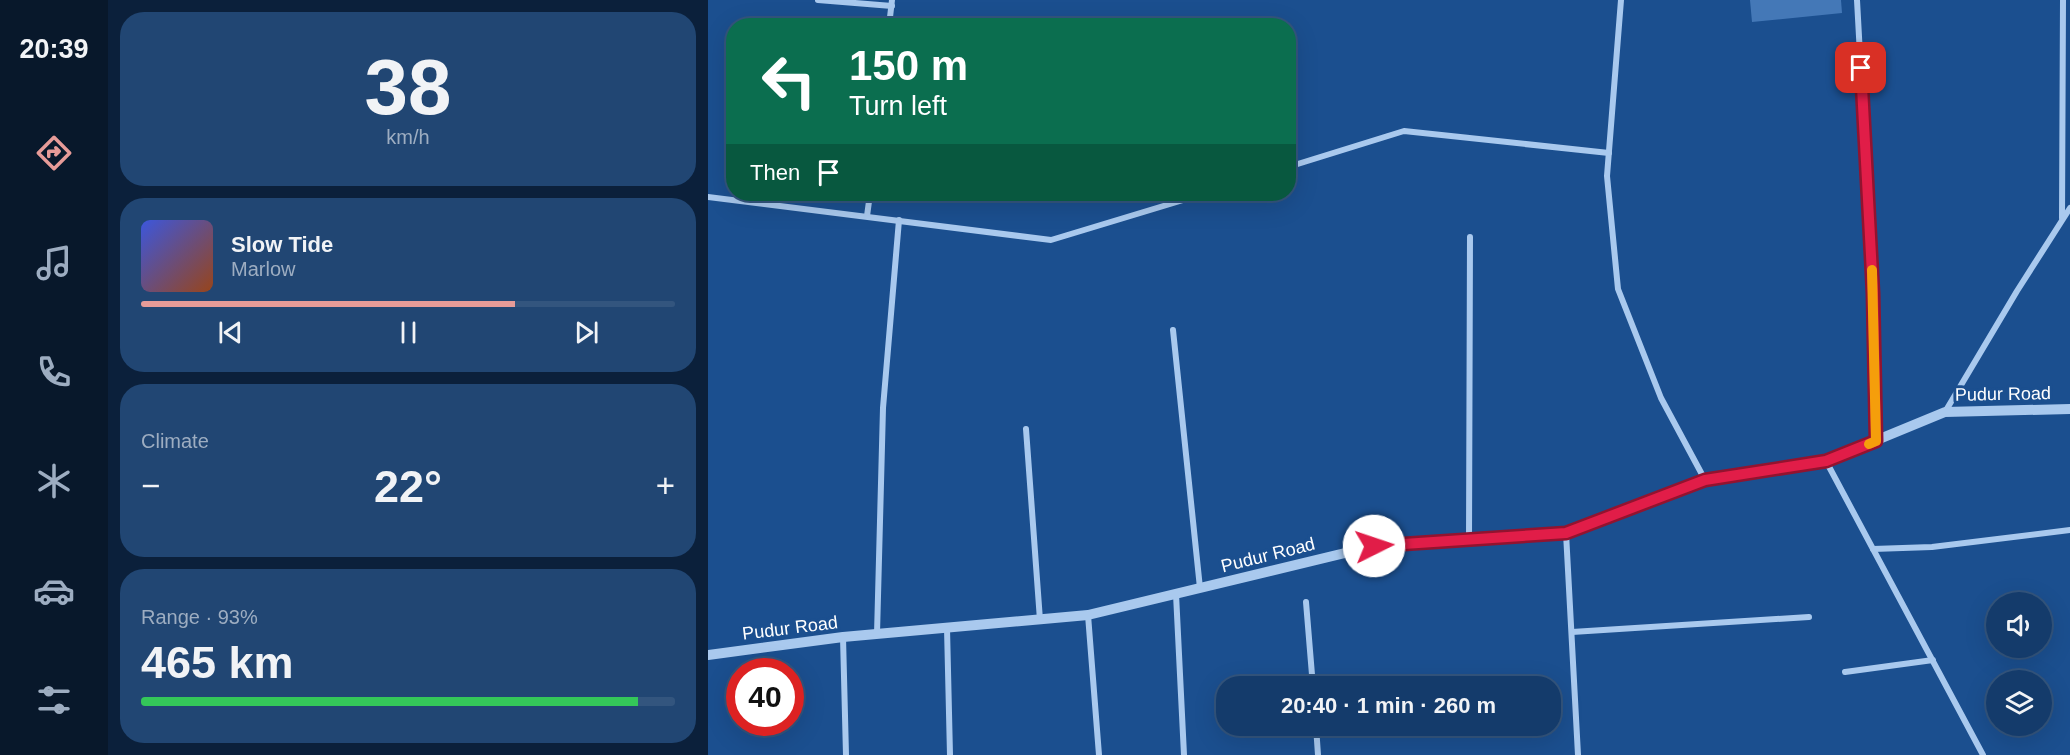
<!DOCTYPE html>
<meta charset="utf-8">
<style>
body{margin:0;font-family:Helvetica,sans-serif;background:#214673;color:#f1f3f6;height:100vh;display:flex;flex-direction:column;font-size:22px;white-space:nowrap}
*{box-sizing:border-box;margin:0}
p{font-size:20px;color:#9dadc1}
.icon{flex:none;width:33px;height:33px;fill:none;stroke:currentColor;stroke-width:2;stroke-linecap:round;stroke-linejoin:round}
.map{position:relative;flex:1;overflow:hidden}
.panel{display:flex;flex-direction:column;gap:12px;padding:12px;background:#0b203b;width:600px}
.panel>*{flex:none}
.hud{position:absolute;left:18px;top:18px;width:570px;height:183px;border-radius:24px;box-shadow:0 6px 24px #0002,0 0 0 2px #33557e;background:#0b6e4f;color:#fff;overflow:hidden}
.fabs{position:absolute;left:1278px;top:592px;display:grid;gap:12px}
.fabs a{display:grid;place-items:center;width:66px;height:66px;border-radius:50%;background:#143b6b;box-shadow:0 6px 24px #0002,0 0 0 2px #33557e;font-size:30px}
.speed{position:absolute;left:18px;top:658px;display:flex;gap:12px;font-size:30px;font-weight:700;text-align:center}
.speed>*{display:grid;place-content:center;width:78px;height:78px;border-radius:50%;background:#143b6b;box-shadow:0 6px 24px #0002,0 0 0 2px #33557e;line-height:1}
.speed .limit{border:9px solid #d22;background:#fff;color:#111}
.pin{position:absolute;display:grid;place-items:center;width:51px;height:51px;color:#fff;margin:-26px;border-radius:12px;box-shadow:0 3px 9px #0006}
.me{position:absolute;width:66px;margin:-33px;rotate:86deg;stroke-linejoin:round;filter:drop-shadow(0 0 4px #0008)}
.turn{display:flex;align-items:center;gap:21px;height:126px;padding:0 24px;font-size:27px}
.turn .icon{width:78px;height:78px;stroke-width:2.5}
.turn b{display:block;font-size:42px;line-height:51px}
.then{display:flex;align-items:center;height:57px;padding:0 24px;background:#0003;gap:12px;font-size:22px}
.big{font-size:45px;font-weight:700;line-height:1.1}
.panel .card{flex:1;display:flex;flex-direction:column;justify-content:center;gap:9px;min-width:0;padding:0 21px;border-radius:24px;background:#214673}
.panel .dial{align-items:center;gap:0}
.dial b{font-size:78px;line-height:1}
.song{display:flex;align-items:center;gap:18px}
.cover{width:72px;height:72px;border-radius:9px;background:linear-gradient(135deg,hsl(230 70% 55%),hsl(20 70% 35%))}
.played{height:6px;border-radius:3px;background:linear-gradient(90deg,#e69b98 70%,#33557e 70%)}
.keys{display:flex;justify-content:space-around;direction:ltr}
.heat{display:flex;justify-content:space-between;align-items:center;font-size:33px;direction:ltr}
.charge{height:9px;border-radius:4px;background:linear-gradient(90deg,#34c759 93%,#33557e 0)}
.trip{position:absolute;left:508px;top:676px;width:345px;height:60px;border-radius:24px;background:#143b6b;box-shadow:0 6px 24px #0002,0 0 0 2px #33557e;font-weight:700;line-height:60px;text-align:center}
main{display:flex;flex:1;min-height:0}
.menu{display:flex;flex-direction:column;width:108px;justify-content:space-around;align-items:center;background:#08182b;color:#9dadc1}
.menu .icon{width:42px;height:42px}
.menu .on{color:#e69b98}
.menu b{font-size:27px;color:#f1f3f6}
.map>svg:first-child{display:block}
.building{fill:#4478b7}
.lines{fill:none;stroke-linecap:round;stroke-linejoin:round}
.minor{stroke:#a9c9ee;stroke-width:6}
.tertiary{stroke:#a9c9ee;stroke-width:10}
.route-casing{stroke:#92132f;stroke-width:15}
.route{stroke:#e11d48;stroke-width:10}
.slow{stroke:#f59e0b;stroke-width:10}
.labels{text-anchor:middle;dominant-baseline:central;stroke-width:6;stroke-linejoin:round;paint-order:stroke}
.street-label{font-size:18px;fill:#fff;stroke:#1b4f8f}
</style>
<main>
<nav class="menu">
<b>20:39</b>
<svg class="icon on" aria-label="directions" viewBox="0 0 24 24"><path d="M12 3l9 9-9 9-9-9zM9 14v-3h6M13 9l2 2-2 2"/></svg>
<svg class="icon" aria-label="music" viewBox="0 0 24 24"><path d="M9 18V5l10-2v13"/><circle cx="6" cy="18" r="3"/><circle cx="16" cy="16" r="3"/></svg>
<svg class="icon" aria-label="phone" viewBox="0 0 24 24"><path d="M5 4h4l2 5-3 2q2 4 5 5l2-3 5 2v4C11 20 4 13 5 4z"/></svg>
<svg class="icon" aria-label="climate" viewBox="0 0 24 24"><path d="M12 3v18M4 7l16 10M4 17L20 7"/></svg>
<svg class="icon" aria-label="car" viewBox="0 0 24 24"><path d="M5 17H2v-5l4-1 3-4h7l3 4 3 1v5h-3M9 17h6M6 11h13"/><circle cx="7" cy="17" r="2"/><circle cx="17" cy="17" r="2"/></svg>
<svg class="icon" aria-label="filters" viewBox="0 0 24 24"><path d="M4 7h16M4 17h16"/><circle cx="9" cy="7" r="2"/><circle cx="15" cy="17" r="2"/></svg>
</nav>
<section class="panel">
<div class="card dial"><b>38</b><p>km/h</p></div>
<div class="card">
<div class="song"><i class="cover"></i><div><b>Slow Tide</b><p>Marlow</p></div></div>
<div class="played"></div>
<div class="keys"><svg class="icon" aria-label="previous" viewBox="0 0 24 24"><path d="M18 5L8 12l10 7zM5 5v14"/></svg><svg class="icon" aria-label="pause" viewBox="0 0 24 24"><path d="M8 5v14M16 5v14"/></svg><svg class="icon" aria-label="next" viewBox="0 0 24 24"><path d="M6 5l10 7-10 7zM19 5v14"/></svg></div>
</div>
<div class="card"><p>Climate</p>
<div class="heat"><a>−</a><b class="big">22°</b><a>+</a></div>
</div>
<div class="card"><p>Range · 93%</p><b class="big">465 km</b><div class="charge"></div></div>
</section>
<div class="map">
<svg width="1362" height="755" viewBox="0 0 1362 755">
<rect width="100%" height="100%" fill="#1b4f8f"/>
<polygon class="building" points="1042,0 1133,0 1134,13 1044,22"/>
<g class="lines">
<g class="minor">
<polyline points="110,0 184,6"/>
<polyline points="913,0 899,176 910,289 953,398 997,480"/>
<polyline points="1149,0 1165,293 1168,440"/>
<polyline points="181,26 184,0"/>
<polyline points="580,167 696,131 901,153"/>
<polyline points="0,197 343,240 495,194"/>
<polyline points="159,216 162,194"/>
<polyline points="1354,218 1355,0"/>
<polyline points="465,330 492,588"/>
<polyline points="1237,412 1309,291 1362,208"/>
<polyline points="318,429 332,620"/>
<polyline points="1118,461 1275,755"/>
<polyline points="858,533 870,755"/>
<polyline points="761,540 762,237"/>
<polyline points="1165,549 1224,547 1362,530"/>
<polyline points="468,594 476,755"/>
<polyline points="598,602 605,687"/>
<polyline points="380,615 391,755"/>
<polyline points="239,628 242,755"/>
<polyline points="864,632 1101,617"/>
<polyline points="169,634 175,408 191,220"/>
<polyline points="135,637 138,755"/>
<polyline points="1137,672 1225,660"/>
<polyline points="608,726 610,755"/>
</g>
<polyline class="tertiary" points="0,655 135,637 380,615 666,546 858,533 997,480 1118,461 1237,412 1362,409"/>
</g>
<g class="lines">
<g class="route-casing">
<polyline id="route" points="666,546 858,533 997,480 1118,461 1168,441 1165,293 1153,68"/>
</g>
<use href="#route" class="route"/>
<polyline class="slow" points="1161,444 1168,441 1164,270"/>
</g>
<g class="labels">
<g class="street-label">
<text transform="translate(1295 394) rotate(-1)">Pudur Road</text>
<text transform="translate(560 555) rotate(-14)">Pudur Road</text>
<text transform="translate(82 628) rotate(-7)">Pudur Road</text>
</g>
</g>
</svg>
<div class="fabs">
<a><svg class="icon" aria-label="sound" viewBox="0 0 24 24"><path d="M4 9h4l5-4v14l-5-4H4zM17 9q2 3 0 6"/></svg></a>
<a><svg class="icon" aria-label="layers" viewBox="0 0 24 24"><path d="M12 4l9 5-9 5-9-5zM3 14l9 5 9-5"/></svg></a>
</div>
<div class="speed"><div class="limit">40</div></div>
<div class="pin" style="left:1153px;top:68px;background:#d93025"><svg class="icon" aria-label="arrive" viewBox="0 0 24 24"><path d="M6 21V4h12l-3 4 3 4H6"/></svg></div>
<svg class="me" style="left:666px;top:546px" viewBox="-20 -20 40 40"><circle r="19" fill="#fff"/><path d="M0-13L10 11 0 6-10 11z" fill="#e11d48"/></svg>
<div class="trip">20:40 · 1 min · 260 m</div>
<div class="hud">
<div class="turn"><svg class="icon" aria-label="left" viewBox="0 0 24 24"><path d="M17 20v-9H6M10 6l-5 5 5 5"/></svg><div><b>150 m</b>Turn left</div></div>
<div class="then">Then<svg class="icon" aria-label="arrive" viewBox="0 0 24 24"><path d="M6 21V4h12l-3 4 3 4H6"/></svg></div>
</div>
</div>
</main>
